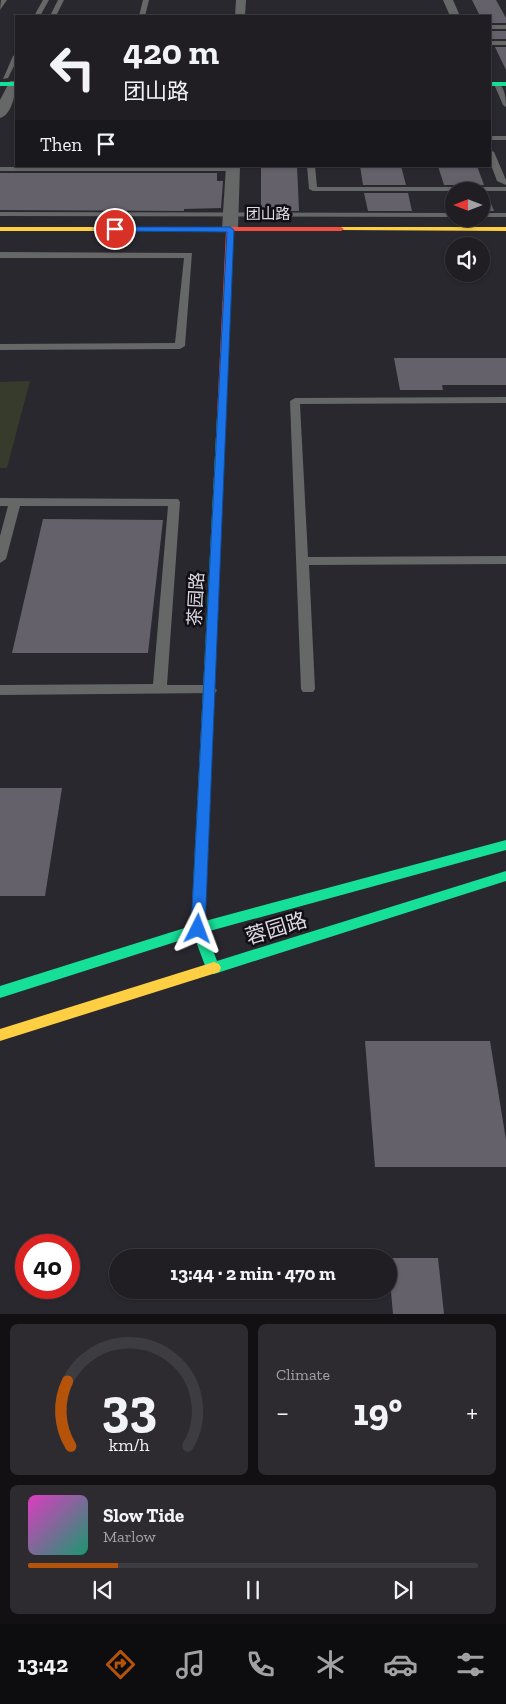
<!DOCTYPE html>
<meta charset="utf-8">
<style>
body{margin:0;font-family:"Zilla Slab","Noto Sans SC",serif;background:#2d2b30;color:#f1f3f6;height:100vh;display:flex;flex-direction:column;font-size:19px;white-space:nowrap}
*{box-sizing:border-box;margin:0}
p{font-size:16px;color:#a2a2a6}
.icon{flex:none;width:28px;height:28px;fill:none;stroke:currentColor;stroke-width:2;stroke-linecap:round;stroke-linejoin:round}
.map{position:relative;height:1314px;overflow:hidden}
.drawer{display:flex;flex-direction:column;gap:10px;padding:10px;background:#121013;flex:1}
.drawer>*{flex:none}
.banner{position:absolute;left:15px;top:15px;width:476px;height:152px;border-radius:0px;box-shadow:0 1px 4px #0004,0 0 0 1px #3d3c41;background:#201e23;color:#f1f3f6;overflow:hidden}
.needle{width:32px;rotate:270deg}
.tools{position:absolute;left:445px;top:182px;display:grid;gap:10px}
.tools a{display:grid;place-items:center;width:45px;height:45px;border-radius:50%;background:#201e23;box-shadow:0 1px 4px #0004,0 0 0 1px #3d3c41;font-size:25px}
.speed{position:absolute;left:15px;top:1234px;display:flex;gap:10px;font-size:25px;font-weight:700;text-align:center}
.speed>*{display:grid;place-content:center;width:65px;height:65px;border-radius:50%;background:#201e23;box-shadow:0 1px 4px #0004,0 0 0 1px #3d3c41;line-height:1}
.speed .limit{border:8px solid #d22;background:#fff;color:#111}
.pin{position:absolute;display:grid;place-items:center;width:42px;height:42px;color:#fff;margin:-21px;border:2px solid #fff;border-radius:50%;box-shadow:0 1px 5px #0007}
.me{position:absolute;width:55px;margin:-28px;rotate:3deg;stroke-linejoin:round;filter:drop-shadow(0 0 4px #0008)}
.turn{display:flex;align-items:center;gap:18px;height:105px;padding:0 25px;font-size:22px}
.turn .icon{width:65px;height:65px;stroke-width:2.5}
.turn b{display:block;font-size:35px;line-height:42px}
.then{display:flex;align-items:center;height:48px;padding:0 25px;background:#0003;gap:10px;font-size:19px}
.big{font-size:38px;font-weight:800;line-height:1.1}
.drawer .widget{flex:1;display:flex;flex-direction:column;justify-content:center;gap:8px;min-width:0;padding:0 18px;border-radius:8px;background:#2d2b30}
.drawer .dial{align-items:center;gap:0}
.dial svg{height:130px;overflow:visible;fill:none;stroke:#3d3c41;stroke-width:7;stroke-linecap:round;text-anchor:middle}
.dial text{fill:#f1f3f6;stroke:none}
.song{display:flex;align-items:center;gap:15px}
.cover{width:60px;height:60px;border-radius:8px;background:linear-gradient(135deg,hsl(310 70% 55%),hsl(160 70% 35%))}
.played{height:5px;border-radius:2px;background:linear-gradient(90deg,#b45309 20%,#3d3c41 20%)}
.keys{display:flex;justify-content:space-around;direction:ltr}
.heat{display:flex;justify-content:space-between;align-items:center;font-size:28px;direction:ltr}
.drawer .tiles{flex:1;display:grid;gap:10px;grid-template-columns:1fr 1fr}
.widget:last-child{grid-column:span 2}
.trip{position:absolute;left:109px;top:1249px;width:288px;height:50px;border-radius:25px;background:#201e23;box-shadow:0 1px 4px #0004,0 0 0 1px #3d3c41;font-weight:800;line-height:50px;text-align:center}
.tabs{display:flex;height:80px;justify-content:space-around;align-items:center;background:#0d0c0e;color:#a2a2a6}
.tabs .icon{width:35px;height:35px}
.tabs .active{color:#b45309}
.tabs b{font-size:22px;color:#f1f3f6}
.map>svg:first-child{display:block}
.green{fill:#363b2c}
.building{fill:#64616a}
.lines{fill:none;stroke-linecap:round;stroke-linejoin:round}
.lane{fill:#666767;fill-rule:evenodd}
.street{fill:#666767;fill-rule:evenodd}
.fast{fill:#16e098;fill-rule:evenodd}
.slow{fill:#ffcf43;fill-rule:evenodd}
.jam{fill:#f24e42;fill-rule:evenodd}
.route{fill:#1a73e8;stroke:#114b97}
.labels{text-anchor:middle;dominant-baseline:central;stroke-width:5;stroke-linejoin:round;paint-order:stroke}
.far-street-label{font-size:15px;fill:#dcd9e1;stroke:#110f15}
.street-label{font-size:18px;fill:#dcd9e1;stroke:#110f15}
.near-street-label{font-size:21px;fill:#dcd9e1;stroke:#110f15}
</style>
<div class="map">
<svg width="506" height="1314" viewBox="0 0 506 1314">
<rect width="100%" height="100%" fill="#2a282f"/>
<polygon class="green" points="30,381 7,468 0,468 0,382"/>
<g class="building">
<polygon points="472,0 496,0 506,18 506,23 490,23 490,16 480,16"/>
<polygon points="490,31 506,31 506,39 491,39"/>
<polygon points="495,47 506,47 506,70"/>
<polygon points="261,166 297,166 299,211 261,211"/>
<polygon points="360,166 401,166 406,185 363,185"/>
<polygon points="438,166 477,166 484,185 444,185"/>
<polygon points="0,173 217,173 217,181 223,181 221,208 184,209 184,211 0,210"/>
<polygon points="364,193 408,193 412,211 368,211"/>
<polygon points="481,193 487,193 494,211 481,211"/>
<polygon points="394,358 506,358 506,385 442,385 443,390 400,390"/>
<polygon points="43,519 163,520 148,653 12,653"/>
<polygon points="0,788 62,788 45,896 0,896"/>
<polygon points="365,1041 490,1041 506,1140 506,1167 375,1167"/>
<polygon points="388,1258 438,1258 444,1314 393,1314"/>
</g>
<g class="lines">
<g class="lane">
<polygon points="1,0 7,0 0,10"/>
<polygon points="43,0 49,0 40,16 34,16"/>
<polygon points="58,0 64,0 56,16 50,16"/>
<polygon points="143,0 149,0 145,16 139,16"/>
<rect x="490" y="25" width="16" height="4"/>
<rect x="490" y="41" width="16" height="4"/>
<polygon points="16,54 16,62 8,78 3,79 13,56"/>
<path d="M497 82C505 87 506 98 506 107L503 105 494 84Z"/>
<rect x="490" y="136" width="16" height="4"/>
<polygon points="490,150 494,152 506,180 506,185 497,181 490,162"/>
<polygon points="307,166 315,166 317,187 506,187 506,191 313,191 309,189"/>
<polygon points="0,167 233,167 237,169 233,171 0,171"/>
<polygon points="0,212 454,213 454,217 0,216"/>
<rect x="481" y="213" width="25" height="4"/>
<polygon points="0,252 192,253 185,346 180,349 0,350 0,344 175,343 184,258 0,258"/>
<polygon points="506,397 506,403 300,404 308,557 506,556 506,564 309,565 315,689 313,692 303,692 301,689 290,401 295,398"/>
<polygon points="0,498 178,499 180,502 167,685 210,685 217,690 215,693 0,695 0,685 153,684 168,506 20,506 6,559 0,563 0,536 8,506 0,506"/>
</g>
<g class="street">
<polygon points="236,0 246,0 245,16 235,16"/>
<polygon points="443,0 453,0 460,16 450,16"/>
<path d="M10 81H16C16 92 12 115 0 118V100Z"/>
<polygon points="226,166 240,166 238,229 230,234 222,229"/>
</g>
<g class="fast">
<rect x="0" y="82" width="16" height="4"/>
<rect x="490" y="82" width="16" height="4"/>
<polygon points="221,413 225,416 205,921 506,840 506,850 206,932 217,961 506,871 506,881 214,974 207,971 194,936 0,998 0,986 191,926 217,416"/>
</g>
<g class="slow">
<polygon points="0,227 155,227 158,229 155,231 0,231"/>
<polygon points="341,227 506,227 506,231 339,230 338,229"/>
<polygon points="214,962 219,964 221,968 219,972 0,1041 0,1029"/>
</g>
<polygon class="jam" points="155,227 341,227 344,229 341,231 233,231 224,418 221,419 217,416 226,231 153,230 153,228"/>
</g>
<polygon class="route" points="230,227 234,230 205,929 203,933 193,933 191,929 227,232 115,231 112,229 115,227"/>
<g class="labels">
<g class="far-street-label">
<text x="268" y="214">团山路</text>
</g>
<g class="street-label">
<text transform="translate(196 599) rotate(-87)">茶园路</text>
</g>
<g class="near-street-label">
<text transform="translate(276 928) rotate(-17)">蓉园路</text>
</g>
</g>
</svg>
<div class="tools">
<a><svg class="needle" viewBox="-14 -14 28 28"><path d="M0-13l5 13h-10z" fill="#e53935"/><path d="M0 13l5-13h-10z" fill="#a2a2a6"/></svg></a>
<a><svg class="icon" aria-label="sound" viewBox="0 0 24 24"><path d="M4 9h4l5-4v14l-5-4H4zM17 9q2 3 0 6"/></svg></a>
</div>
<div class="speed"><div class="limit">40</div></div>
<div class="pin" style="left:115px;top:229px;background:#d93025"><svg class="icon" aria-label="arrive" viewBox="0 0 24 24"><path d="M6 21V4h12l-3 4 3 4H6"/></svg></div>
<svg class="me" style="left:198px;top:929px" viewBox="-20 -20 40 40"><path d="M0-17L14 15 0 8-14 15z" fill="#1a73e8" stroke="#fff" stroke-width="4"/></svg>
<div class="trip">13:44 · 2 min · 470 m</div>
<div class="banner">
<div class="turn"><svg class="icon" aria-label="left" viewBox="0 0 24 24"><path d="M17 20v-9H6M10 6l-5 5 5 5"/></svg><div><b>420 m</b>团山路</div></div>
<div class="then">Then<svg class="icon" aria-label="arrive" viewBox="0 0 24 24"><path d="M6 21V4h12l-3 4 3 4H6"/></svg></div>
</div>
</div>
<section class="drawer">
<div class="tiles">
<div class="widget dial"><svg viewBox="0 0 100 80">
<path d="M14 69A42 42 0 1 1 86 69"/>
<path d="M14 69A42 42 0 0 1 12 29" stroke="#b45309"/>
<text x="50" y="56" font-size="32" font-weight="700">33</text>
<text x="50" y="72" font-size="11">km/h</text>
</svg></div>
<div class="widget"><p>Climate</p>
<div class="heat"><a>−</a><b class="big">19°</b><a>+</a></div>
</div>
<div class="widget">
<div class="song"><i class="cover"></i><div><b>Slow Tide</b><p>Marlow</p></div></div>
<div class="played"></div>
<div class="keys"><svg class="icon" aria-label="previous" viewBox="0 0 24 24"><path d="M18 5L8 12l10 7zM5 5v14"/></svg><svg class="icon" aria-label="pause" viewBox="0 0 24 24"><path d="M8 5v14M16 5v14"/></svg><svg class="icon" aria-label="next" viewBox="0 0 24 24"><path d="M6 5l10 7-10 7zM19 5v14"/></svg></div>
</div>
</div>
</section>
<nav class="tabs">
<b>13:42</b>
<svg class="icon active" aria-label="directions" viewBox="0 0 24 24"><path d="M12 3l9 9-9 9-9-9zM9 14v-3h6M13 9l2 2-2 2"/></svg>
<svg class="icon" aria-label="music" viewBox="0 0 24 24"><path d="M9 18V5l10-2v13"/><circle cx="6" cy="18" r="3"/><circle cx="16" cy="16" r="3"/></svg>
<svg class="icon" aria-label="phone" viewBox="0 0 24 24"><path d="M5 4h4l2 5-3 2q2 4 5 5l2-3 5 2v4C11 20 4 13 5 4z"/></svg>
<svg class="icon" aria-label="climate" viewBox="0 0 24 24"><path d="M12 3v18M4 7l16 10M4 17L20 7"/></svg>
<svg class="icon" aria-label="car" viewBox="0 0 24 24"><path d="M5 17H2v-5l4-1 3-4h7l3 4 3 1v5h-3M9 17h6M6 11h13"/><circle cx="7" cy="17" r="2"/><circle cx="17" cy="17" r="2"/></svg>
<svg class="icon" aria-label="filters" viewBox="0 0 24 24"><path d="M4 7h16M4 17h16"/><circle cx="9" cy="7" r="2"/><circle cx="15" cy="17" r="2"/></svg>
</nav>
